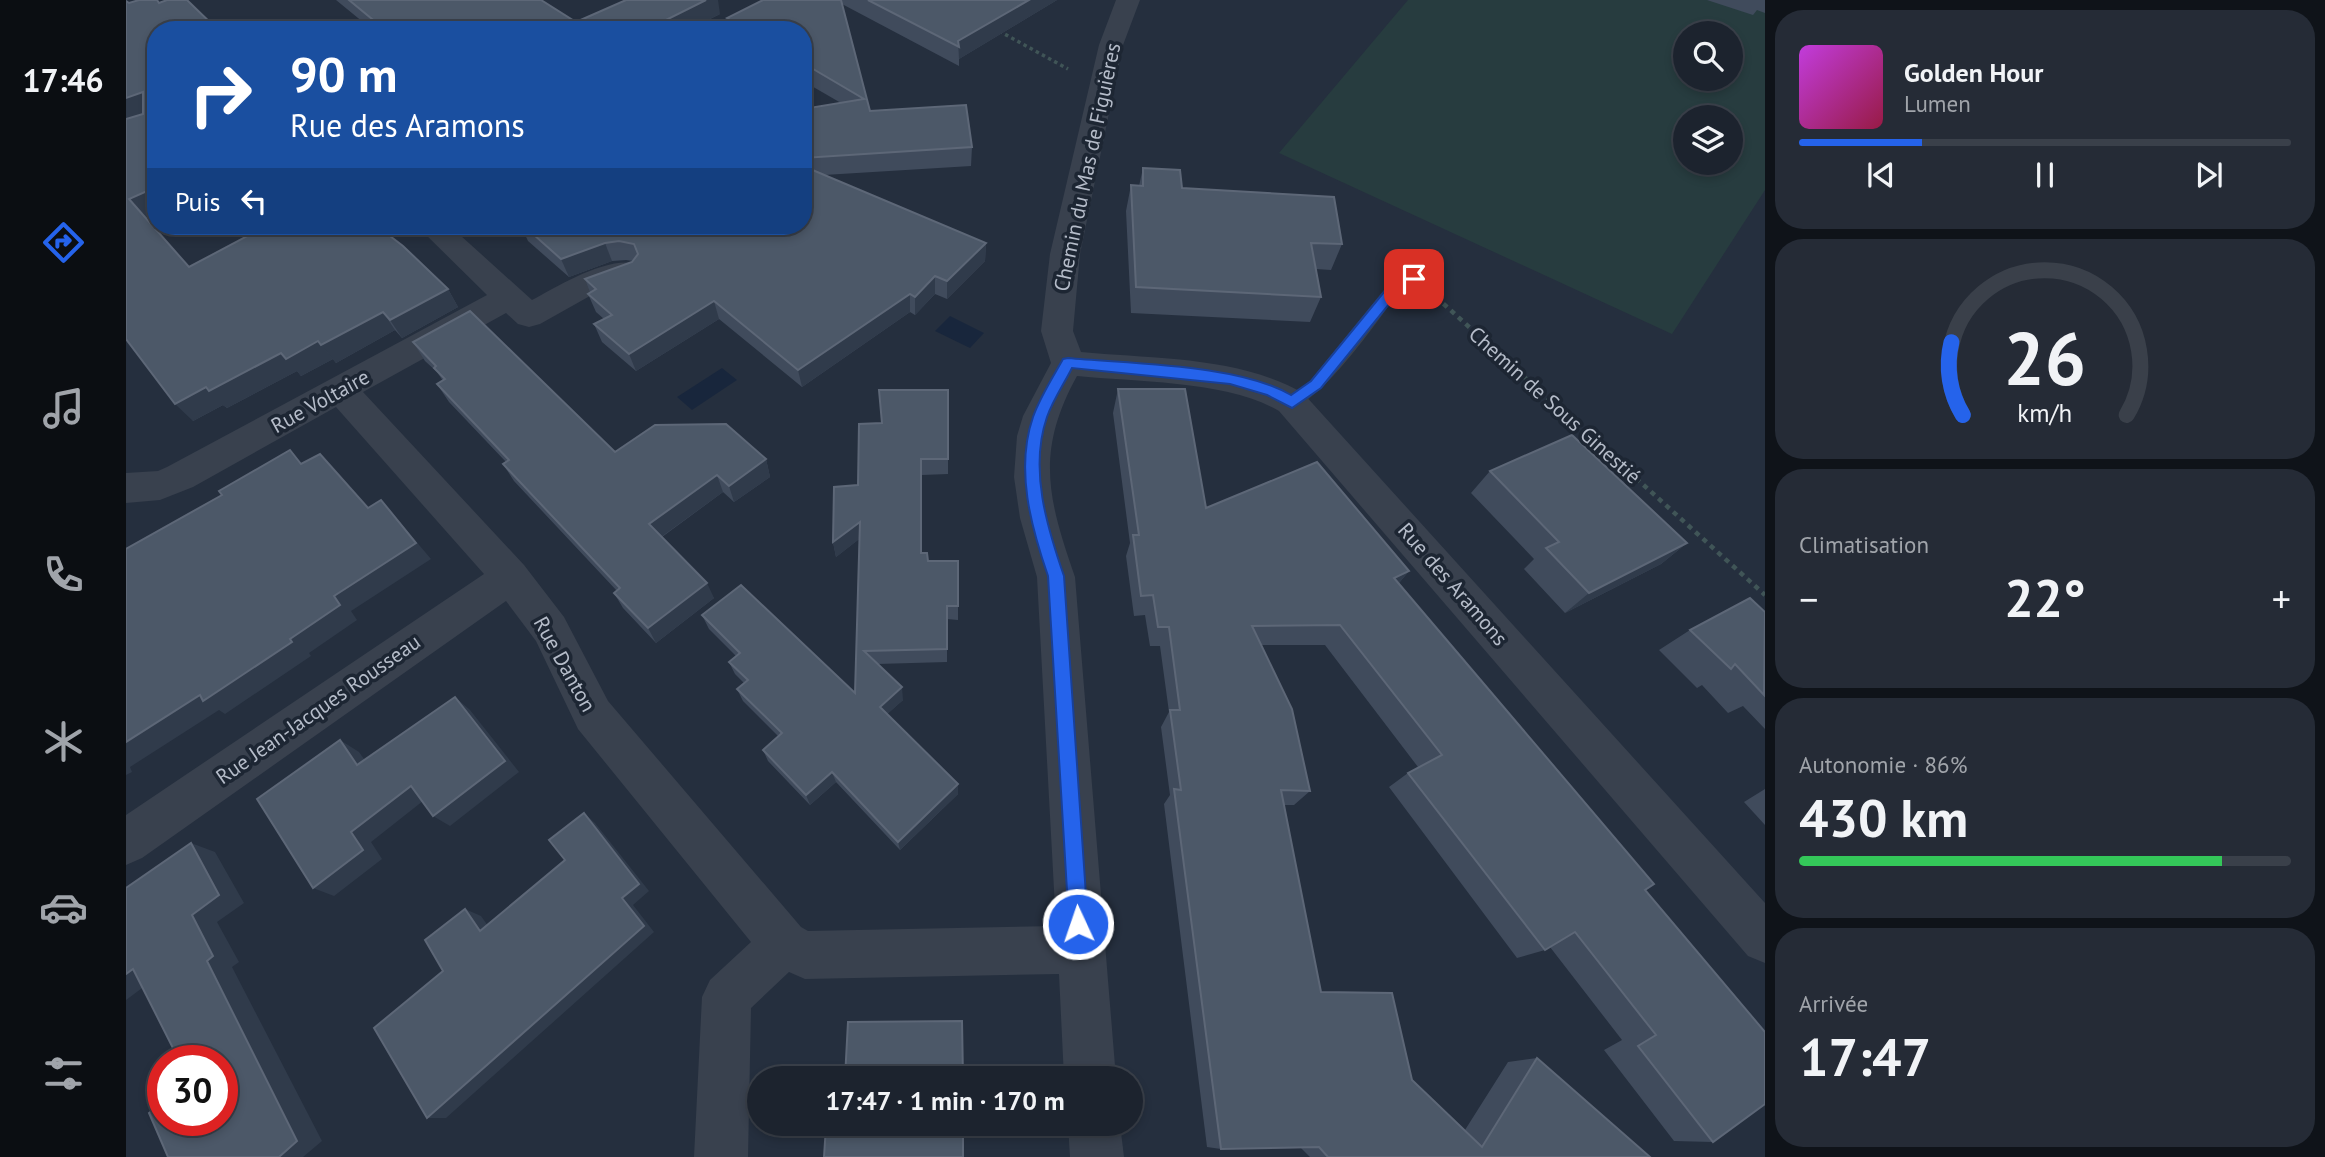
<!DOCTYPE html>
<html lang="fr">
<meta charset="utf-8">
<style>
body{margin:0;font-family:"PT Sans",sans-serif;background:#252b36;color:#f1f3f6;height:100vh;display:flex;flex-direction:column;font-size:26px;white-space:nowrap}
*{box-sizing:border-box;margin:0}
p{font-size:23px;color:#a0a4aa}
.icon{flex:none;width:38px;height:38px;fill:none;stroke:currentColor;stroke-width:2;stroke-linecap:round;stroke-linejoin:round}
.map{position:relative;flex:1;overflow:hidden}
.drawer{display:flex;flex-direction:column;gap:10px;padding:10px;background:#0f1319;width:560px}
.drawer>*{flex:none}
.guide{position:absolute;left:21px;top:21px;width:665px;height:214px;border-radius:28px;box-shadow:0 4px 10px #0003,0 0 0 2px #3a404a;background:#1a4fa0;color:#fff;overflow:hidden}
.tools{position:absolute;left:1547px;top:21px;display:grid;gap:14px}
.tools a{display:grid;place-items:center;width:70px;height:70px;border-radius:50%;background:#1c232e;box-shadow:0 4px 10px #0003,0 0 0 2px #3a404a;font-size:35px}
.speed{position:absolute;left:21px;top:1045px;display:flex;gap:14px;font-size:35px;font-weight:700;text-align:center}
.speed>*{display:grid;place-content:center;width:91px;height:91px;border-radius:50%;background:#1c232e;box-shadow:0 4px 10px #0003,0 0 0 2px #3a404a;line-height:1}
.speed .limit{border:10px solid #d22;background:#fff;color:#111}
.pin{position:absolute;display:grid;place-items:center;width:60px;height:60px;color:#fff;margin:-30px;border-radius:14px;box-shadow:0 4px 10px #0006}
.me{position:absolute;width:77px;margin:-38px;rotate:357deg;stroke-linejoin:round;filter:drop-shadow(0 0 5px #0008)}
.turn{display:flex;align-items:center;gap:24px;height:147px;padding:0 28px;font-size:32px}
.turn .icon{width:91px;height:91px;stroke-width:2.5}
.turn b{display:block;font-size:49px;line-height:60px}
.then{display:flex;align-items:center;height:66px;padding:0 28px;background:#0003;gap:14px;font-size:26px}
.big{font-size:52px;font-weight:700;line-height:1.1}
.drawer .tile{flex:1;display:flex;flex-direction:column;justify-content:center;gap:10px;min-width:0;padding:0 24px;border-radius:28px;background:#252b36}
.drawer .dial{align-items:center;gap:0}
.dial svg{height:182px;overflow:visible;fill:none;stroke:#3a404a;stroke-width:7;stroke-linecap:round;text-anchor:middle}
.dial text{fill:#f1f3f6;stroke:none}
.song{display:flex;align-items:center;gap:21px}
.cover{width:84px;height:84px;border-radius:10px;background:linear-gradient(135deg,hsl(290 70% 55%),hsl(340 70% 35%))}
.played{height:7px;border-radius:4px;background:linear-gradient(90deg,#2563eb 25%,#3a404a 25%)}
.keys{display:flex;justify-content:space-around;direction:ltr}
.heat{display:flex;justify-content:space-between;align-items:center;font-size:38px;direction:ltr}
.charge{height:10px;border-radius:5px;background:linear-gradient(90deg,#34c759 86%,#3a404a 0)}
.trip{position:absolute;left:621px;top:1066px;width:396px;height:70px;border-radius:35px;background:#1c232e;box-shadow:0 4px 10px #0003,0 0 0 2px #3a404a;font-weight:700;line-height:70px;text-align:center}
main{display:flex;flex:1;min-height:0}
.dock{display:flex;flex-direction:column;width:126px;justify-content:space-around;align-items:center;background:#0b0e12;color:#a0a4aa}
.dock .icon{width:49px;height:49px}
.dock .on{color:#2563eb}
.dock b{font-size:32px;color:#f1f3f6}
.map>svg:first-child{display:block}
.green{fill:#273c3f;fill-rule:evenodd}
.water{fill:#18263c}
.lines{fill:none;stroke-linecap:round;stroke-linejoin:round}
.path-far1{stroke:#405557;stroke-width:3.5;stroke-dasharray:3.5 3.5;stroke-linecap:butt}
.path{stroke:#405557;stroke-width:4.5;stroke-dasharray:5 5;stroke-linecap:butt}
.lane{fill:#39414e;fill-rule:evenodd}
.street{fill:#39414e;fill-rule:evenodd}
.wall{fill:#404b5c}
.shaded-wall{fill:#303b4b}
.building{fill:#4c5868;stroke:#5d6777;stroke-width:2}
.route{fill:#2563eb;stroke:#184099;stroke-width:2}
.labels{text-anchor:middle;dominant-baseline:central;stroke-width:7;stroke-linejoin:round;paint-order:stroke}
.street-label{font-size:21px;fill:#b5bcc9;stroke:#1d2633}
</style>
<main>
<nav class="dock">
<b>17:46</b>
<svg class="icon on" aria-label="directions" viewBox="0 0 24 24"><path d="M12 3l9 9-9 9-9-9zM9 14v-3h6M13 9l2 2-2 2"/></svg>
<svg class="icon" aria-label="music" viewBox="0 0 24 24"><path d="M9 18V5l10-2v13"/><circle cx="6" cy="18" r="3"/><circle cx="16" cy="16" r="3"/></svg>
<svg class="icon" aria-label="phone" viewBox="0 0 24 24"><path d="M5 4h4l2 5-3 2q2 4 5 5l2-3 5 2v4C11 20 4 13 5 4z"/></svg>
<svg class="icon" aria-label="climate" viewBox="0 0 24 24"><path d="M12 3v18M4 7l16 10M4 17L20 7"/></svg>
<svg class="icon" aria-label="car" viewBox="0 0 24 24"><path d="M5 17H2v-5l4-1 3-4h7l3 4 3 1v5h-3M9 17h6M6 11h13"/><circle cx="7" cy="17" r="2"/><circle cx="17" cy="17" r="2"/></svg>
<svg class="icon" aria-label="filters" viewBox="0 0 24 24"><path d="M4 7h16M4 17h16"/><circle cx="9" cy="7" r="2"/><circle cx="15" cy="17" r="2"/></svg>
</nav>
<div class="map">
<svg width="1639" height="1157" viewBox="0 0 1639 1157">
<rect width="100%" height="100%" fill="#252f3e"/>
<path class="green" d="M1282 0H1639V190L1546 334 1153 153ZM1559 33H1605V79H1559ZM1559 117H1605V163H1559Z"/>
<g class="water">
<polygon points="824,316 858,333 844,348 809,331"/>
<polygon points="596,368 611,380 566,410 551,397"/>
</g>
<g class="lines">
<polyline class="path-far1" points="873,31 942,69"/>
<polyline class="path" points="1310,297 1639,595"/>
<path class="lane" d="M1288 274 1296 279 1293 283 1276 288C1258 311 1188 416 1159 407L1157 402 1184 381 1266 280Z"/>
<g class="street">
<path d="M990 0H1014L997 45 954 254 947 331 955 352C1028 359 1112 356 1177 393L1639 903V963L1622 956 1153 411C1103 381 1011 382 951 376 909 452 922 499 949 577L990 1078H938L933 974 679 979 663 972 625 1008 622 1157H568L576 997 584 980 625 942 452 729 410 641 380 601 16 858 0 865V815L358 574 210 407 67 487 34 500 0 503V473L32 471 41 467 361 295 291 226H324L406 300C432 286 482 255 512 264L516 271 512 278 471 292 414 324 403 327 392 324 380 313 237 392 398 565 438 617 482 701 675 927 682 931 930 926 911 577 894 518 888 477 891 436 897 416 925 363 915 331 924 254 973 45Z"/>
<polygon points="942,1124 994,1124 998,1157 944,1157"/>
</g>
</g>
<g class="wall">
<polygon points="210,0 415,0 450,22 594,14 562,30 243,27"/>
<polygon points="637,0 931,0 833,59 833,66 716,4 744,111 846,147 845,166 698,175 860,243 859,261 821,299 809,294 789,315 784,312 676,387 593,319 510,371 476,342 468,324 478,319 470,312 462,294 464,292 459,279 507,261 500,260 486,261 443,277 402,241 395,226 677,226 677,109 715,103 677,81 677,30 603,30 601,18"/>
<polygon points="1581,0 1639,0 1639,13 1631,10 1627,15"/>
<polygon points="1017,168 1056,188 1216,244 1205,270 1190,269 1195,297 1184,322 1005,313 1000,211 1005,185 1013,186"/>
<polygon points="20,217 63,267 322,289 332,307 276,338 269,330 210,363 207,359 175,376 171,371 101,408 97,405 67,421"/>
<polygon points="287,342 489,452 640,459 644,477 608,502 597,492 536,537 588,598 530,643 497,608 488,593 491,591 388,481 377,464 380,462 323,402 311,384 317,381 311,372 299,361"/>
<polygon points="992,389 1080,508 1283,571 1273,583 1519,890 1587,1142 1548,1141 1478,1050 1496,1040 1424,947 1419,950 1391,958 1263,787 1282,773 1292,767 1199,645 1135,645 1184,791 1168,805 1158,805 1195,992 1339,1130 1382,1062 1411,1058 1524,1157 1184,1157 1175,1148 1095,1149 1081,1147 1038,804 1044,795 1035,727 1043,712 1034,646 1024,646 1019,615 1008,616 1000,556 1004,543 987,413"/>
<polygon points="822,390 822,474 796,475 796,553 802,561 832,561 832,620 821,619 821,662 751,664 777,700 761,714 832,794 774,850 710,782 684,805 642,761 637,750 652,736 617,701 611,689 618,683 609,674 603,662 610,656 583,629 576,615 729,693 733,539 710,557 707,542 732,485 756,423"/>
<polygon points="1364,471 1561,543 1535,564 1439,613 1398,569 1408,559 1345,493"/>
<polygon points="1639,612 1639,729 1617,706 1602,713 1576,685 1571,688 1533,650 1564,630"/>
<polygon points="1639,789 1639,825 1618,802"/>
</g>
<g class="shaded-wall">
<polygon points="580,0 592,0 594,14 562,30 520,30"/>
<polygon points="903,0 931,0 833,59 832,41"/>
<polygon points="17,92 30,109 0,122 0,98"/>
<polygon points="30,187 30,213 20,217 3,199"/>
<polygon points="479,243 486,261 443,277 435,259"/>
<polygon points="860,243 859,261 821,299 821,281"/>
<polygon points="809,276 809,294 789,315 789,297"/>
<polygon points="322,289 332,307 276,338 264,320"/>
<polygon points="784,294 784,312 676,387 672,370"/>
<polygon points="588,301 593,319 510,371 503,354"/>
<polygon points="257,312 269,330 210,363 195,345"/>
<polygon points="192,341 207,359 175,376 171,371 101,408 97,405 67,421 49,404 80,387 155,353"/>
<polygon points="640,459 644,477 608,502 603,486"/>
<polygon points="591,475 597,492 531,540 523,524"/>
<polygon points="255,500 305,559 225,611 231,620 183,653 185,656 99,714 93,710 4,767 6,772 0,775 0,742 164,639 208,596"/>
<polygon points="734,522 736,537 710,557 707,542"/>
<polygon points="1561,543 1535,564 1439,613 1463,593"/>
<polygon points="1283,571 1266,591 1268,578"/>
<polygon points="581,583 588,598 530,643 522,628"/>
<polygon points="776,687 777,700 756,719 754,707"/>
<polygon points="329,697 344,710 393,772 324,826 307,816"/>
<polygon points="214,740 233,752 250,776 231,765"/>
<polygon points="706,772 710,782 684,805 680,795"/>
<polygon points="832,784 832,794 774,850 772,842"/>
<polygon points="285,786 302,797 245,842 256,859 208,896 187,888 225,832"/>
<polygon points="458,813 469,823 523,891 507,905 528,932 320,1118 301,1118 496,898"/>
<polygon points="65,843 89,852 118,903 91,922 113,962 106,967 196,1141 177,1157 153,1157 81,961 66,915"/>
<polygon points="339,909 355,916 370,937 354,931"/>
<polygon points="7,969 35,974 0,1000 0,974"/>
</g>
<g class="building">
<polygon points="13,0 31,0 33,3 41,0 61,0 92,30 30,30 30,187 3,199 63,267 140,226 251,226 277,246 322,289 264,320 257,312 195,345 192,341 160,359 155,353 83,391 80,387 49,404 0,339 0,119 17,114 17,92 0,98 0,1 3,3"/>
<polygon points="223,0 415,0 450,22 500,0 580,0 520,30 237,30 252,24"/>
<polygon points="637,0 715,0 744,111 840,105 846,147 677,158 677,109 738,99 677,63 677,30 620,30 601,18"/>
<polygon points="742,0 903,0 832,41 833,47"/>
<polygon points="677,166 860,243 821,281 809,276 789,297 784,294 672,370 588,301 503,354 468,324 486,315 462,294 470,289 459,279 506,262 512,254 508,244 493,241 479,243 435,259 398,226 677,226"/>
<polygon points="1017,168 1054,170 1056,188 1208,197 1216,244 1185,243 1195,297 1010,287 1005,185 1017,186"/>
<polygon points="344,311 489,452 529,425 600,424 640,459 603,486 591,475 523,524 581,583 522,628 488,593 494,588 377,464 383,460 311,384 319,379 308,368 310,366 287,342"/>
<polygon points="992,389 1059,389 1080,508 1191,462 1283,571 1268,578 1528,884 1519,890 1639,1032 1639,1104 1587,1142 1512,1046 1530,1035 1449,932 1419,950 1282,773 1316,755 1214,625 1126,626 1166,709 1184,791 1155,790 1195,992 1266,993 1286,1080 1356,1147 1411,1058 1524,1157 1202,1157 1193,1147 1095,1149 1048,789 1055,790 1044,710 1054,710 1043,627 1032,627 1027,595 1015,596 1007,535 1013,535"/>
<polygon points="753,390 822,390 822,459 795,459 795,553 801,553 802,561 832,561 832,606 821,606 821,649 738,651 776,687 754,707 832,784 772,842 706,772 680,795 637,750 656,733 611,689 622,680 603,662 614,653 576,615 615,585 729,693 734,522 707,542 708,487 732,485 733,424 756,423"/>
<polygon points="1446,435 1561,543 1463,593 1420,548 1433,542 1364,471"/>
<polygon points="164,450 175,464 194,454 242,508 255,500 290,543 208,596 214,605 164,639 166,642 77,701 74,695 0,742 0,549 96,495 93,491"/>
<polygon points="1624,598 1639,612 1638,695 1609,664 1605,669 1564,630"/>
<polygon points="329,697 379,761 307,816 285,786 225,832 237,850 187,888 131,799 214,740 231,765"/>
<polygon points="458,813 513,884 496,898 518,926 301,1118 248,1028 317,971 299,940 339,909 354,931 439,860 423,840"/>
<polygon points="65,843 93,895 66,915 87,956 81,961 171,1141 153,1157 42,1157 23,1113 37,1102 37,1120 96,1120 96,1060 52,1060 53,1060 7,969 0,974 0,888"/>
<polygon points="836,1021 837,1078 719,1078 722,1022"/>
<polygon points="37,1072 37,1101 27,1080"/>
<polygon points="717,1124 837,1124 837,1157 698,1157 700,1126 717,1126"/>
</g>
<path class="route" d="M1288 275 1292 276V282L1276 288 1195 388 1166 408 1141 395 1104 384 946 368C938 384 927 400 921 417 903 469 921 527 938 576L962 924 959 931 952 933 945 931 943 924 922 576C905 527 889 469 907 417 914 397 927 377 937 359L942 358C1004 364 1113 364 1165 395L1185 381 1267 281Z"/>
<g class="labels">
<g class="street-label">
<text transform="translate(961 167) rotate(-78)">Chemin du Mas de Figuières</text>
<text transform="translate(194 401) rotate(-29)">Rue Voltaire</text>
<text transform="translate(1429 405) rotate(42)">Chemin de Sous Ginestié</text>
<text transform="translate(1327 584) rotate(49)">Rue des Aramons</text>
<text transform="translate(439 664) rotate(61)">Rue Danton</text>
<text transform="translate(192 709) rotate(-35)">Rue Jean-Jacques Rousseau</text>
</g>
</g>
</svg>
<div class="tools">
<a><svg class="icon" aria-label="search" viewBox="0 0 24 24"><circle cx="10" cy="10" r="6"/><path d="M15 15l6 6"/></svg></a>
<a><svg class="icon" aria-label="layers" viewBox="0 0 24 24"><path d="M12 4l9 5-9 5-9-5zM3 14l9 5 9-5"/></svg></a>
</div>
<div class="speed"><div class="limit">30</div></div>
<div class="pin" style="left:1288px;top:279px;background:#d93025"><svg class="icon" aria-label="arrive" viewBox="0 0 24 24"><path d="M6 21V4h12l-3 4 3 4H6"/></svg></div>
<svg class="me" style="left:952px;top:924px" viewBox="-20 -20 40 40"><circle r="17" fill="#2563eb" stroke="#fff" stroke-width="3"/><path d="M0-11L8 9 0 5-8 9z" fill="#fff"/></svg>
<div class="trip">17:47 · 1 min · 170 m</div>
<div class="guide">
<div class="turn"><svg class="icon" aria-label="right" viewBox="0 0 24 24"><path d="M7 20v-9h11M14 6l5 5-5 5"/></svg><div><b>90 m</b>Rue des Aramons</div></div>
<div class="then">Puis<svg class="icon" aria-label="left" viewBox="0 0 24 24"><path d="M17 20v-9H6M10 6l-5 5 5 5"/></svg></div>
</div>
</div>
<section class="drawer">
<div class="tile">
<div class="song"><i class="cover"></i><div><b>Golden Hour</b><p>Lumen</p></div></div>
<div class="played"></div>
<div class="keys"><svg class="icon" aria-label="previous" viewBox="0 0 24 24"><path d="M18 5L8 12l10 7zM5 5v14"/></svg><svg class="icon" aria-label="pause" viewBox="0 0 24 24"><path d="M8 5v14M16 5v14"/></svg><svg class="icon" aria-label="next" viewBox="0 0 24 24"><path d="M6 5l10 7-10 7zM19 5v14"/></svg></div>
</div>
<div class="tile dial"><svg viewBox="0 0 100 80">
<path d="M14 69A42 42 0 1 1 86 69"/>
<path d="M14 69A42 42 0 0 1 9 37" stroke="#2563eb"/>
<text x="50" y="56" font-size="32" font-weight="700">26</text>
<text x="50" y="72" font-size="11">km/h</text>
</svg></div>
<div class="tile"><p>Climatisation</p>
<div class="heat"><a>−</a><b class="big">22°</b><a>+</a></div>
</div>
<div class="tile"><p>Autonomie · 86%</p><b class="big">430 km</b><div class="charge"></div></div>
<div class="tile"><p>Arrivée</p><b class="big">17:47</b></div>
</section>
</main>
